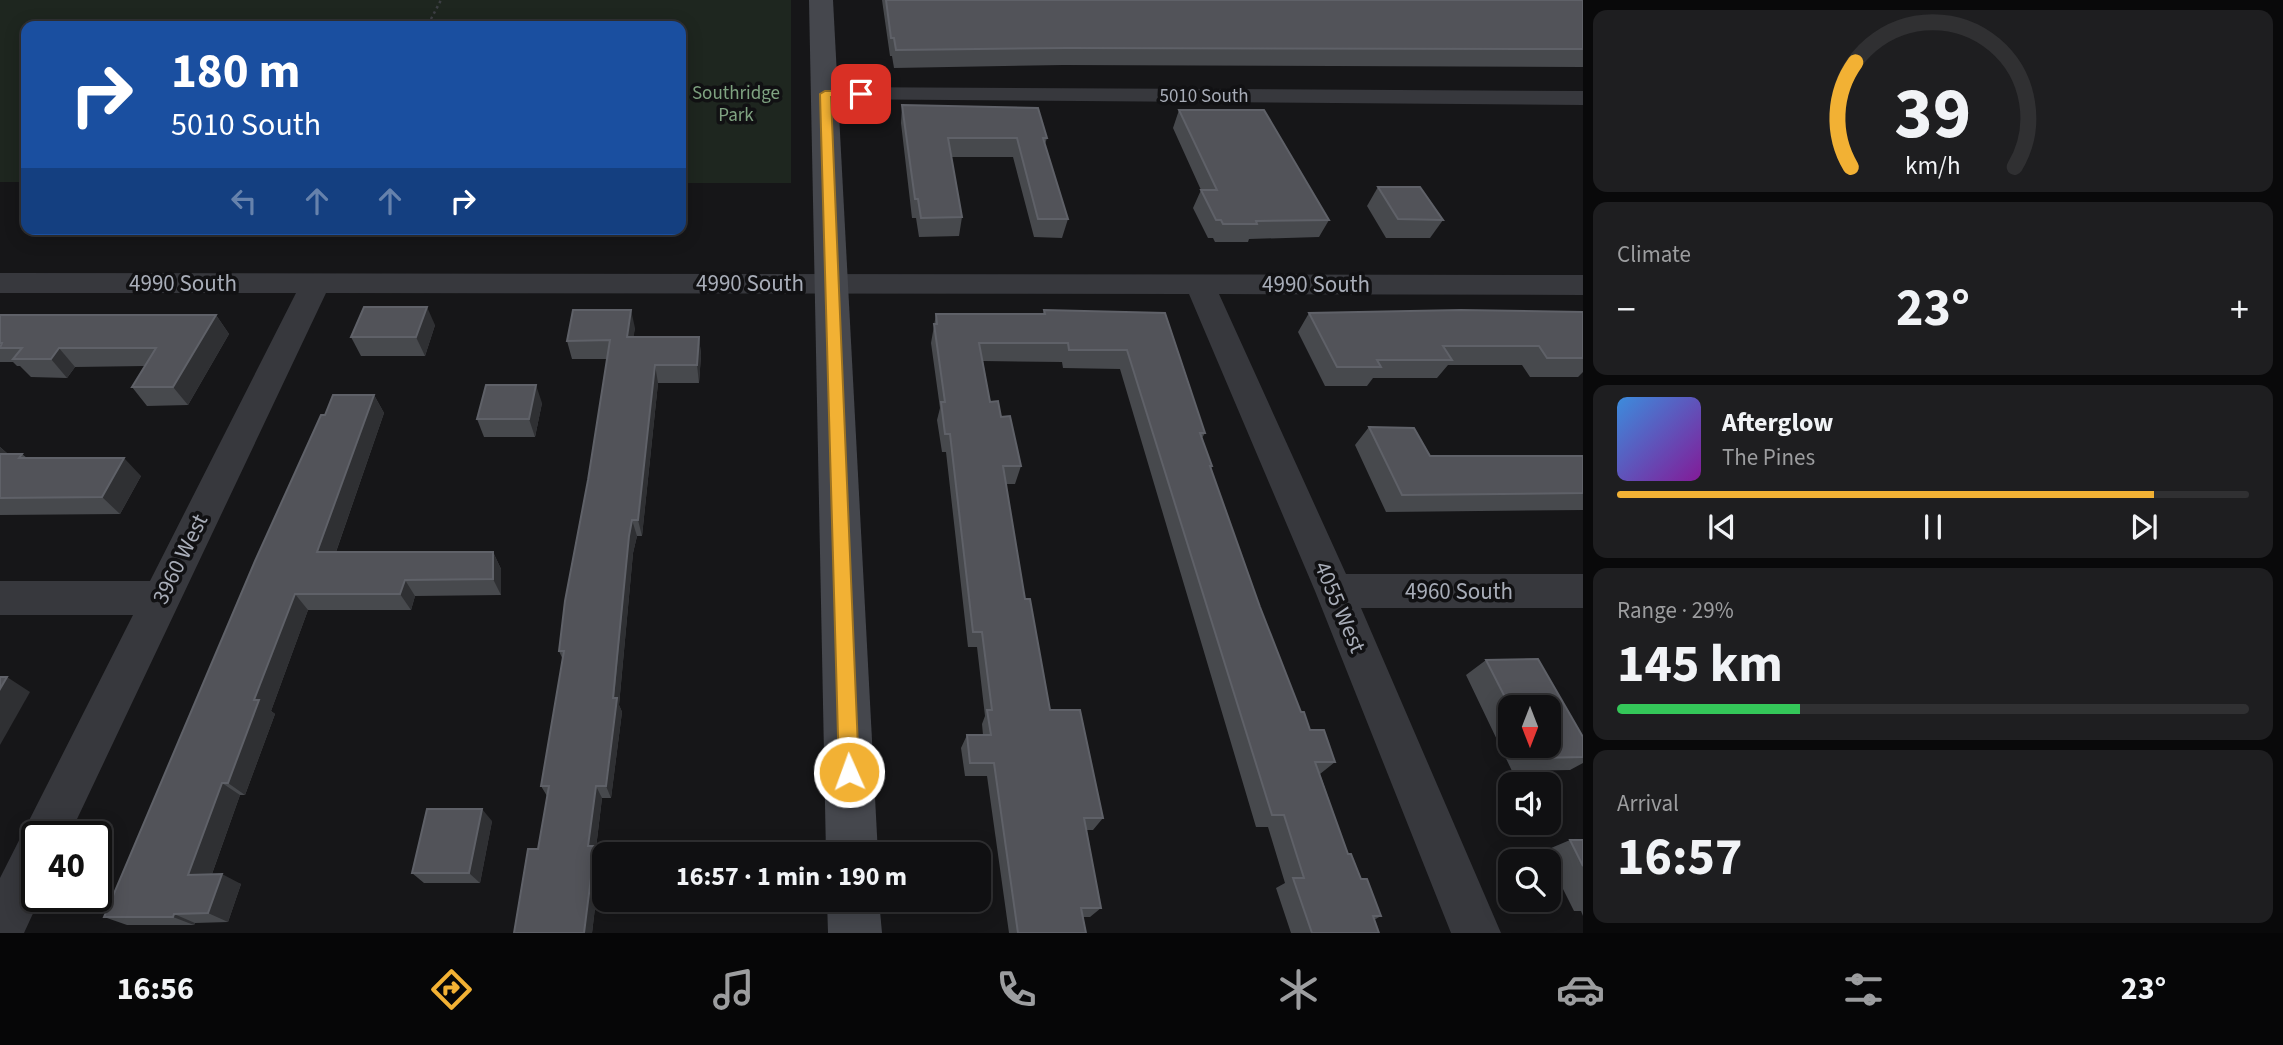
<!DOCTYPE html>
<meta charset="utf-8">
<style>
body{margin:0;font-family:"Source Sans 3",sans-serif;background:#1e1e20;color:#f1f3f6;height:100vh;display:flex;flex-direction:column;font-size:26px;white-space:nowrap}
*{box-sizing:border-box;margin:0}
p{font-size:23px;color:#9c9d9f}
.icon{flex:none;width:38px;height:38px;fill:none;stroke:currentColor;stroke-width:2;stroke-linecap:round;stroke-linejoin:round}
.map{position:relative;flex:1;overflow:hidden}
.sheet{display:flex;flex-direction:column;gap:10px;padding:10px;background:#09090a;width:700px}
.sheet>*{flex:none}
.top-card{position:absolute;left:21px;top:21px;width:665px;height:214px;border-radius:14px;box-shadow:0 4px 18px #0003,0 0 0 2px #303032;background:#1a4fa0;color:#fff;overflow:hidden}
.needle{width:46px;rotate:180deg}
.controls{position:absolute;left:1498px;top:695px;display:grid;gap:14px}
.controls a{display:grid;place-items:center;width:63px;height:63px;border-radius:14px;background:#101012;box-shadow:0 4px 18px #0003,0 0 0 2px #303032;font-size:35px}
.speed{position:absolute;left:21px;top:821px;display:flex;gap:14px;font-size:35px;font-weight:700;text-align:center}
.speed>*{display:grid;place-content:center;width:91px;height:91px;border-radius:50%;background:#101012;box-shadow:0 4px 18px #0003,0 0 0 2px #303032;line-height:1}
.speed .limit{border:4px solid #111;border-radius:10px;background:#fff;color:#111}
.pin{position:absolute;display:grid;place-items:center;width:60px;height:60px;color:#fff;margin:-30px;border-radius:14px;box-shadow:0 4px 10px #0006}
.me{position:absolute;width:77px;margin:-38px;rotate:358deg;stroke-linejoin:round;filter:drop-shadow(0 0 5px #0008)}
.turn{display:flex;align-items:center;gap:24px;height:147px;padding:0 35px;font-size:32px}
.turn .icon{width:91px;height:91px;stroke-width:2.5}
.turn b{display:block;font-size:49px;line-height:60px}
.lanes{display:flex;align-items:center;height:66px;padding:0 35px;background:#0003;justify-content:center;gap:35px;direction:ltr}
.lanes .off{opacity:.35}
.big{font-size:52px;font-weight:700;line-height:1.1}
.sheet .tile{flex:1;display:flex;flex-direction:column;justify-content:center;gap:10px;min-width:0;padding:0 24px;border-radius:14px;background:#1e1e20}
.sheet .dial{align-items:center;gap:0}
.dial svg{height:182px;overflow:visible;fill:none;stroke:#303032;stroke-width:7;stroke-linecap:round;text-anchor:middle}
.dial text{fill:#f1f3f6;stroke:none}
.song{display:flex;align-items:center;gap:21px}
.cover{width:84px;height:84px;border-radius:10px;background:linear-gradient(135deg,hsl(210 70% 55%),hsl(290 70% 35%))}
.played{height:7px;border-radius:4px;background:linear-gradient(90deg,#f2b134 85%,#303032 85%)}
.keys{display:flex;justify-content:space-around;direction:ltr}
.heat{display:flex;justify-content:space-between;align-items:center;font-size:38px;direction:ltr}
.charge{height:10px;border-radius:5px;background:linear-gradient(90deg,#34c759 29%,#303032 0)}
.trip{position:absolute;left:592px;top:842px;width:399px;height:70px;border-radius:14px;background:#101012;box-shadow:0 4px 18px #0003,0 0 0 2px #303032;font-weight:700;line-height:70px;text-align:center}
.tabs{display:flex;height:112px;justify-content:space-around;align-items:center;background:#060607;color:#9c9d9f}
.tabs .icon{width:49px;height:49px}
.tabs .selected{color:#f2b134}
.tabs b{font-size:32px;color:#f1f3f6}
main{display:flex;flex:1;min-height:0}
.map>svg:first-child{display:block}
.green{fill:#1e261f}
.lines{fill:none;stroke-linecap:round;stroke-linejoin:round}
.path{stroke:#3d3f44;stroke-width:2.5;stroke-dasharray:2.5 3.5;stroke-linecap:butt}
.street{fill:#37383d;fill-rule:evenodd}
.secondary{fill:#45474d;fill-rule:evenodd}
.wall{fill:#47494d;fill-rule:evenodd}
.shaded-wall{fill:#2f3033}
.building{fill:#525359;stroke:#5f6168;stroke-width:2}
.route{fill:#f2b134;stroke:#9d7322;stroke-width:2}
.labels{text-anchor:middle;dominant-baseline:central;stroke-width:7;stroke-linejoin:round;paint-order:stroke}
.far-park-label{font-size:19px;fill:#7fa381;stroke:#111113}
.far-street-label{font-size:19px;fill:#a8adb8;stroke:#111113}
.street-label{font-size:23px;fill:#a8adb8;stroke:#111113}
</style>
<main>
<div class="map">
<svg width="1583" height="933" viewBox="0 0 1583 933">
<rect width="100%" height="100%" fill="#161618"/>
<polygon class="green" points="0,0 791,0 791,183 681,183 681,26 26,26 26,182 0,182"/>
<g class="lines">
<polyline class="path" points="431,19 441,0"/>
<g class="street">
<polygon points="825,87 1583,91 1583,105 817,99 813,94 817,89"/>
<polygon points="0,273 1583,275 1583,295 1219,294 1346,574 1583,574 1583,608 1361,608 1501,933 1451,933 1315,591 1189,294 326,293 69,836 37,836 37,896 41,896 24,933 0,933 0,878 133,615 0,615 0,581 150,581 296,293 0,293"/>
</g>
<g class="secondary">
<polygon points="809,0 833,0 878,854 826,854"/>
<polygon points="827,900 879,900 882,933 828,933"/>
</g>
</g>
<g class="wall">
<polygon points="882,0 1583,0 1583,67 1063,65 894,68 892,56 890,56"/>
<polygon points="902,105 1047,138 1045,144 1068,219 1062,238 1034,237 1013,157 951,157 962,217 959,236 919,237 916,218 912,218 901,123"/>
<polygon points="1179,110 1329,220 1319,237 1249,239 1248,242 1215,242 1213,238 1208,238 1193,208 1201,190 1173,128"/>
<polygon points="1378,187 1443,220 1430,238 1386,238 1367,206"/>
<polygon points="1044,310 1165,313 1205,433 1202,438 1212,466 1211,469 1260,607 1301,712 1310,730 1335,762 1320,774 1348,854 1361,879 1381,916 1374,920 1379,933 1291,933 1276,888 1285,883 1268,827 1256,827 1120,369 1063,368 1062,362 983,361 990,402 1001,417 1021,466 1015,484 1006,484 1025,599 1050,710 1103,818 1093,830 1086,830 1101,908 1090,917 1083,917 1086,933 1009,933 987,776 965,776 961,748 967,735 983,735 982,724 985,716 977,647 968,647 946,452 942,452 937,420 940,408 931,343 936,314 1043,314"/>
<polygon points="1583,312 1583,372 1578,377 1530,377 1522,365 1448,365 1437,378 1373,378 1367,386 1325,386 1298,332 1309,313"/>
<polygon points="0,315 216,315 229,334 188,405 147,406 132,387 145,366 75,367 67,378 31,377 20,366 17,366 13,362 0,362"/>
<polygon points="435,325 425,356 361,356 351,337"/>
<polygon points="635,328 633,337 699,337 701,355 699,383 658,383 642,536 637,536 633,553 619,705 622,712 611,798 602,798 596,848 601,857 592,933 514,933 538,849 547,796 541,786 563,660 559,651 588,480 607,359 572,359 567,341"/>
<polygon points="374,395 384,413 336,552 493,552 501,569 501,595 415,596 411,610 308,610 271,711 275,714 245,795 240,795 212,874 241,884 228,922 195,923 194,925 127,925 104,917 325,415"/>
<polygon points="542,403 535,437 484,437 477,419"/>
<polygon points="1369,427 1430,456 1583,456 1583,510 1386,512 1355,445"/>
<polygon points="0,447 8,454 22,454 27,458 141,476 120,514 0,515"/>
<path d="M1486 660 1583 737V763L1570 770 1512 771 1466 675ZM1510 707 1549 746H1510Z"/>
<polygon points="492,821 480,883 424,883 412,873"/>
<polygon points="1570,840 1583,840 1583,916 1581,911 1574,911 1544,851"/>
</g>
<g class="shaded-wall">
<polygon points="427,307 435,325 425,356 416,337"/>
<polygon points="631,310 635,328 631,355 627,337"/>
<polygon points="216,315 229,334 188,405 173,387"/>
<polygon points="699,337 701,355 699,383 697,365"/>
<polygon points="59,348 75,367 67,378 51,359"/>
<polygon points="655,365 658,383 642,536 638,520"/>
<polygon points="536,385 542,403 535,437 529,419"/>
<polygon points="374,395 384,413 330,569 317,552"/>
<polygon points="0,447 9,455 0,469"/>
<polygon points="124,458 141,476 120,514 102,497"/>
<polygon points="632,520 637,536 633,553 619,705 622,712 611,798 606,786 629,536"/>
<polygon points="493,552 501,569 501,595 493,579"/>
<polygon points="405,580 415,596 411,610 400,594"/>
<polygon points="295,594 308,610 271,711 275,714 245,795 228,783 254,700"/>
<polygon points="7,677 30,692 0,745 0,689"/>
<polygon points="222,783 240,795 208,885 188,875"/>
<polygon points="596,786 602,798 596,848 601,857 592,933 584,933 588,846"/>
<polygon points="482,809 492,821 480,883 469,873"/>
<polygon points="222,874 241,884 228,922 208,913"/>
<polygon points="174,914 195,923 194,925 173,917"/>
</g>
<g class="building">
<polygon points="886,0 1583,0 1583,49 1067,48 896,50 894,38 891,38"/>
<polygon points="902,105 1038,108 1047,138 1043,138 1068,219 1038,219 1017,138 948,138 962,217 921,218 918,199 915,199"/>
<polygon points="1179,110 1264,110 1329,220 1256,221 1257,224 1223,224 1221,220 1216,220 1201,190 1217,190"/>
<polygon points="1378,187 1420,187 1443,220 1398,219"/>
<polygon points="364,307 427,307 416,337 351,337"/>
<polygon points="573,310 631,310 627,337 699,337 697,365 655,365 638,520 632,520 629,536 613,698 617,698 606,786 596,786 588,846 595,846 584,933 514,933 528,849 538,849 549,786 541,786 564,651 559,651 565,601 588,480 610,340 567,341"/>
<polygon points="1044,310 1165,313 1205,433 1200,433 1212,466 1210,466 1260,607 1301,712 1304,712 1310,730 1324,730 1335,762 1315,762 1348,854 1351,854 1361,879 1367,879 1381,916 1373,916 1379,933 1312,933 1293,878 1304,878 1284,815 1272,815 1127,350 1069,350 1068,343 979,343 990,402 998,401 1001,417 1010,416 1021,466 1003,466 1025,599 1030,599 1050,710 1080,710 1103,818 1084,818 1101,908 1081,908 1086,933 1018,933 994,763 970,763 967,735 991,735 987,710 992,710 982,632 973,632 950,434 945,434 941,402 945,402 934,324 937,324 936,314 1045,314"/>
<polygon points="1461,310 1583,312 1583,358 1547,358 1539,346 1443,346 1452,360 1377,360 1381,367 1337,367 1309,313"/>
<polygon points="0,315 216,315 173,387 132,387 156,348 59,348 51,359 13,359 22,348 0,348 2,343 0,343"/>
<polygon points="486,385 536,385 529,419 477,419"/>
<polygon points="333,395 374,395 317,552 493,552 493,579 405,580 400,594 295,594 254,700 259,700 228,783 222,783 188,875 222,874 208,913 174,914 173,917 104,917 255,561 321,415 325,415"/>
<polygon points="1369,427 1414,428 1430,456 1583,456 1583,493 1402,495"/>
<polygon points="0,454 22,454 19,458 124,458 102,497 0,498"/>
<polygon points="1538,659 1583,737 1583,757 1535,758 1529,746 1549,746 1549,707 1510,707 1486,660"/>
<polygon points="0,677 7,677 0,689"/>
<polygon points="427,809 482,809 469,873 412,873"/>
<polygon points="1570,840 1583,840 1583,866"/>
</g>
<polygon class="route" points="861,91 865,92 865,97 831,97 859,772 856,779 849,782 841,779 839,772 820,94 825,91"/>
<g class="labels">
<g class="far-park-label">
<text x="736" y="93">Southridge<tspan x="736" dy="22">Park</tspan></text>
</g>
<g class="far-street-label">
<text x="1204" y="96">5010 South</text>
</g>
<g class="street-label">
<text x="183" y="283">4990 South</text>
<text x="750" y="283">4990 South</text>
<text x="1316" y="284">4990 South</text>
<text transform="translate(180 559) rotate(-64)">3960 West</text>
<text x="1459" y="591">4960 South</text>
<text transform="translate(1340 607) rotate(67)">4055 West</text>
</g>
</g>
</svg>
<div class="controls">
<a><svg class="needle" viewBox="-14 -14 28 28"><path d="M0-13l5 13h-10z" fill="#e53935"/><path d="M0 13l5-13h-10z" fill="#9c9d9f"/></svg></a>
<a><svg class="icon" aria-label="sound" viewBox="0 0 24 24"><path d="M4 9h4l5-4v14l-5-4H4zM17 9q2 3 0 6"/></svg></a>
<a><svg class="icon" aria-label="search" viewBox="0 0 24 24"><circle cx="10" cy="10" r="6"/><path d="M15 15l6 6"/></svg></a>
</div>
<div class="speed"><div class="limit">40</div></div>
<div class="pin" style="left:861px;top:94px;background:#d93025"><svg class="icon" aria-label="arrive" viewBox="0 0 24 24"><path d="M6 21V4h12l-3 4 3 4H6"/></svg></div>
<svg class="me" style="left:849px;top:772px" viewBox="-20 -20 40 40"><circle r="17" fill="#f2b134" stroke="#fff" stroke-width="3"/><path d="M0-11L8 9 0 5-8 9z" fill="#fff"/></svg>
<div class="trip">16:57 · 1 min · 190 m</div>
<div class="top-card">
<div class="turn"><svg class="icon" aria-label="right" viewBox="0 0 24 24"><path d="M7 20v-9h11M14 6l5 5-5 5"/></svg><div><b>180 m</b>5010 South</div></div>
<div class="lanes"><svg class="icon off" aria-label="left" viewBox="0 0 24 24"><path d="M17 20v-9H6M10 6l-5 5 5 5"/></svg><svg class="icon off" aria-label="ahead" viewBox="0 0 24 24"><path d="M12 20V5M6 11l6-6 6 6"/></svg><svg class="icon off" aria-label="ahead" viewBox="0 0 24 24"><path d="M12 20V5M6 11l6-6 6 6"/></svg><svg class="icon" aria-label="right" viewBox="0 0 24 24"><path d="M7 20v-9h11M14 6l5 5-5 5"/></svg></div>
</div>
</div>
<section class="sheet">
<div class="tile dial"><svg viewBox="0 0 100 80">
<path d="M14 69A42 42 0 1 1 86 69"/>
<path d="M14 69A42 42 0 0 1 16 23" stroke="#f2b134"/>
<text x="50" y="56" font-size="32" font-weight="700">39</text>
<text x="50" y="72" font-size="11">km/h</text>
</svg></div>
<div class="tile"><p>Climate</p>
<div class="heat"><a>−</a><b class="big">23°</b><a>+</a></div>
</div>
<div class="tile">
<div class="song"><i class="cover"></i><div><b>Afterglow</b><p>The Pines</p></div></div>
<div class="played"></div>
<div class="keys"><svg class="icon" aria-label="previous" viewBox="0 0 24 24"><path d="M18 5L8 12l10 7zM5 5v14"/></svg><svg class="icon" aria-label="pause" viewBox="0 0 24 24"><path d="M8 5v14M16 5v14"/></svg><svg class="icon" aria-label="next" viewBox="0 0 24 24"><path d="M6 5l10 7-10 7zM19 5v14"/></svg></div>
</div>
<div class="tile"><p>Range · 29%</p><b class="big">145 km</b><div class="charge"></div></div>
<div class="tile"><p>Arrival</p><b class="big">16:57</b></div>
</section>
</main>
<nav class="tabs">
<b>16:56</b>
<svg class="icon selected" aria-label="directions" viewBox="0 0 24 24"><path d="M12 3l9 9-9 9-9-9zM9 14v-3h6M13 9l2 2-2 2"/></svg>
<svg class="icon" aria-label="music" viewBox="0 0 24 24"><path d="M9 18V5l10-2v13"/><circle cx="6" cy="18" r="3"/><circle cx="16" cy="16" r="3"/></svg>
<svg class="icon" aria-label="phone" viewBox="0 0 24 24"><path d="M5 4h4l2 5-3 2q2 4 5 5l2-3 5 2v4C11 20 4 13 5 4z"/></svg>
<svg class="icon" aria-label="climate" viewBox="0 0 24 24"><path d="M12 3v18M4 7l16 10M4 17L20 7"/></svg>
<svg class="icon" aria-label="car" viewBox="0 0 24 24"><path d="M5 17H2v-5l4-1 3-4h7l3 4 3 1v5h-3M9 17h6M6 11h13"/><circle cx="7" cy="17" r="2"/><circle cx="17" cy="17" r="2"/></svg>
<svg class="icon" aria-label="filters" viewBox="0 0 24 24"><path d="M4 7h16M4 17h16"/><circle cx="9" cy="7" r="2"/><circle cx="15" cy="17" r="2"/></svg>
<b>23°</b>
</nav>
